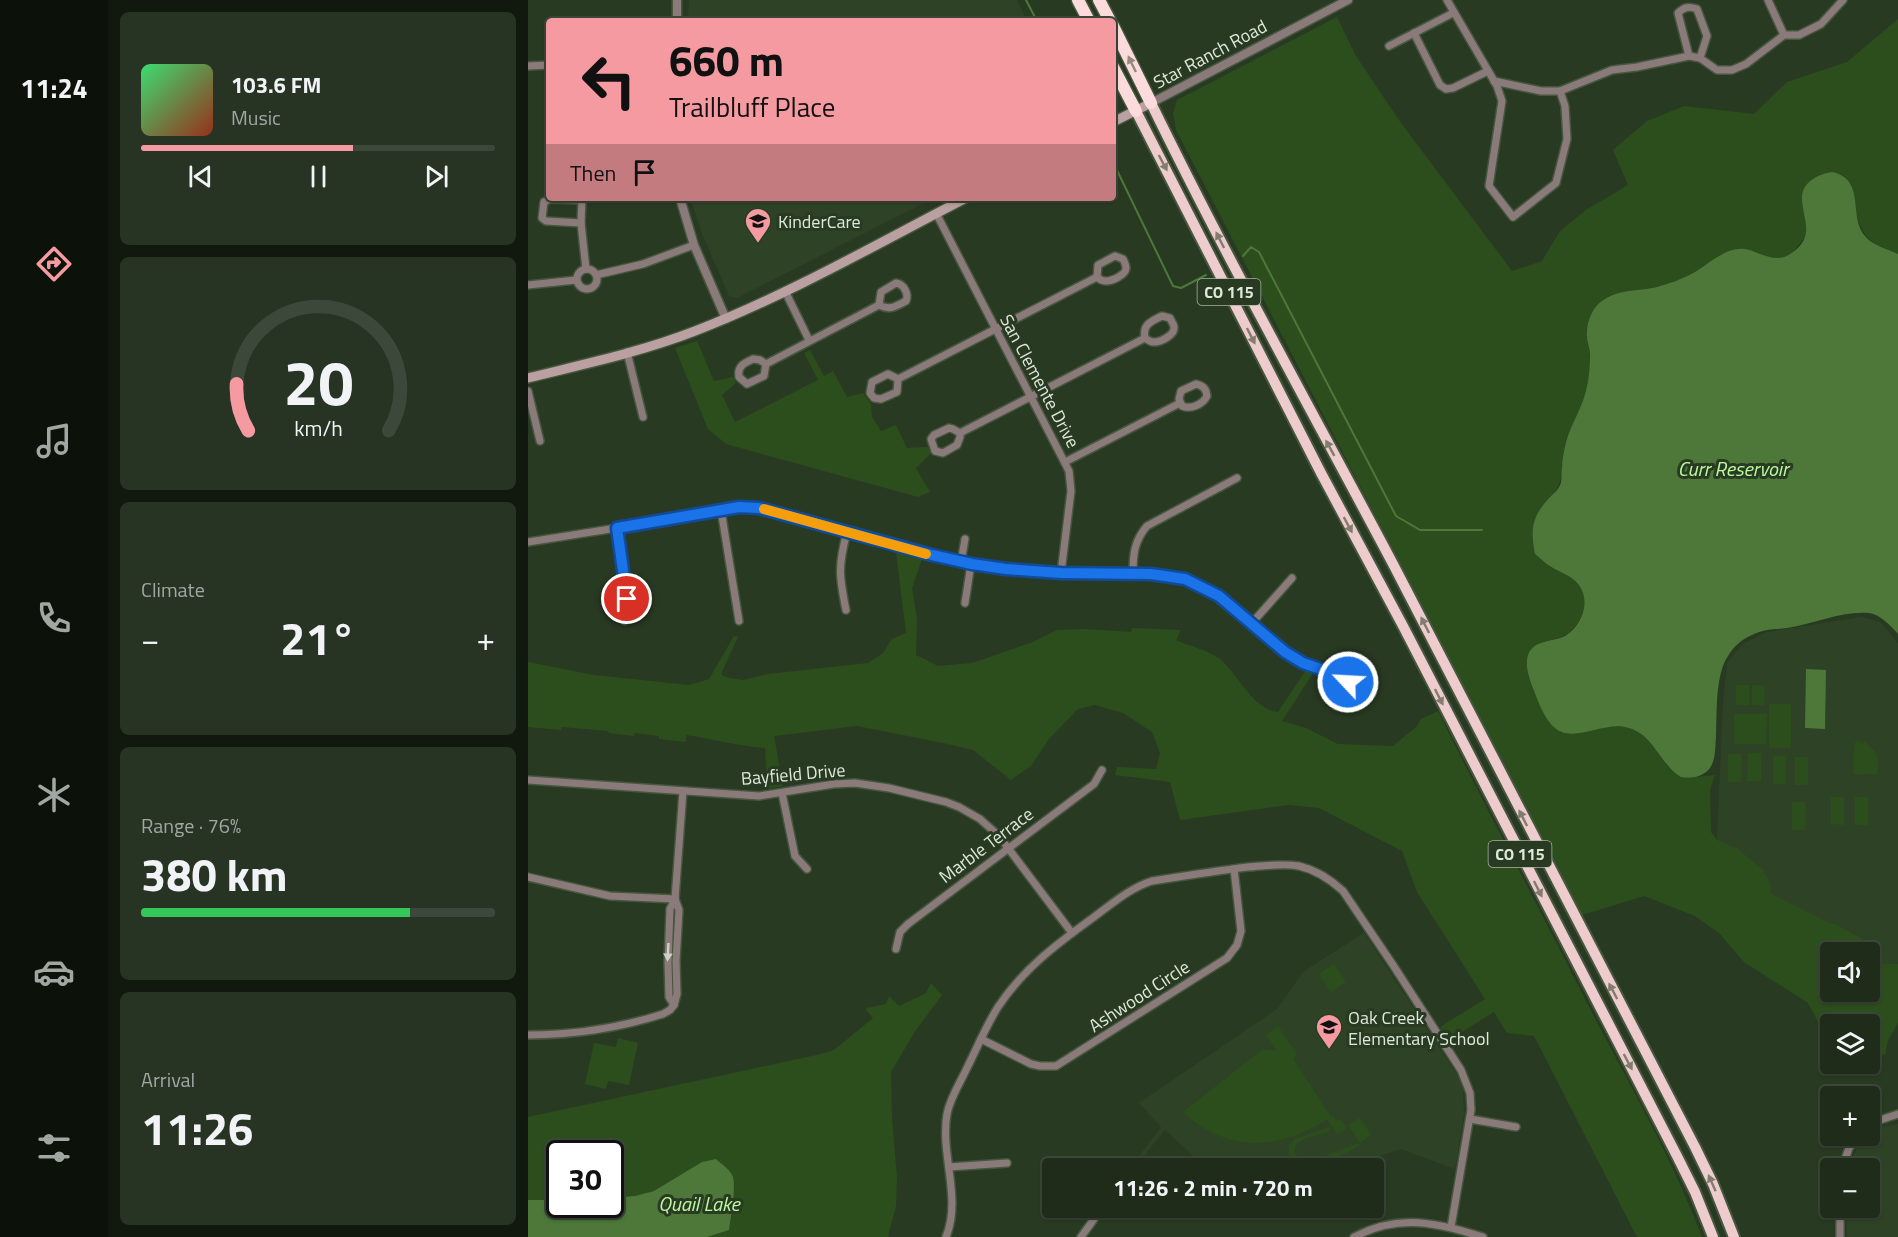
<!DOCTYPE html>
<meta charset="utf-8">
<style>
body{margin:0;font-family:"Titillium Web",sans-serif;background:#273423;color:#f1f3f6;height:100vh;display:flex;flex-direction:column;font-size:22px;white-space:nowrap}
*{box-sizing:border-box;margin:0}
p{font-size:20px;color:#a1a7a2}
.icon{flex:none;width:33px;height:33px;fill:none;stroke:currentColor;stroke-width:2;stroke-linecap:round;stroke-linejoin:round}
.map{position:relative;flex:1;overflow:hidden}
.sheet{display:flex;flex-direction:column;gap:12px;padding:12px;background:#11180e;width:420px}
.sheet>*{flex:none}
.guide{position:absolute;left:18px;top:18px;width:570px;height:183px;border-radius:6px;box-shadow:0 2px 4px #0004,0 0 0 2px #3c4839;background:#f49aa0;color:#111;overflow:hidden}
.tools{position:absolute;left:1292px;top:942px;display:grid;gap:12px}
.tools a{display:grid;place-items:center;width:60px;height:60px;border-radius:6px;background:#1f2c1a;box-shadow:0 2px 4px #0004,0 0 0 2px #3c4839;font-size:30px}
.speed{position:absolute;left:18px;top:1140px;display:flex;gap:12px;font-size:30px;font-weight:700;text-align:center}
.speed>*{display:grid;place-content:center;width:78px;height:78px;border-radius:50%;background:#1f2c1a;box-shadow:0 2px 4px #0004,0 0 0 2px #3c4839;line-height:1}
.speed .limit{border:3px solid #111;border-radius:9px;background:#fff;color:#111}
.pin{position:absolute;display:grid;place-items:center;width:51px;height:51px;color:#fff;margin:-26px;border:3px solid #fff;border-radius:50%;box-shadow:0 2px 6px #0007}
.me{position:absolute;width:66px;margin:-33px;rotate:295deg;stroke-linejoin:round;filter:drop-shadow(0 0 4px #0008)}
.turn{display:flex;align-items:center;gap:21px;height:126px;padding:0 24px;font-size:27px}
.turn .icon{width:78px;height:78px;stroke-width:2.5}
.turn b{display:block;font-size:42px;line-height:51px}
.then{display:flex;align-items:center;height:57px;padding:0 24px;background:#0003;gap:12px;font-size:22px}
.big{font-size:45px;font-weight:700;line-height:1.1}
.sheet .tile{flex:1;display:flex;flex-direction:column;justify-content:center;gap:9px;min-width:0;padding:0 21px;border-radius:9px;background:#273423}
.sheet .dial{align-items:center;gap:0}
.dial svg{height:156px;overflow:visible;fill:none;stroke:#3c4839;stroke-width:7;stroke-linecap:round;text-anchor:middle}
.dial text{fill:#f1f3f6;stroke:none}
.song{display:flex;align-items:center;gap:18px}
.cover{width:72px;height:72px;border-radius:9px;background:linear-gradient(135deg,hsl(140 70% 55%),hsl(10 70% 35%))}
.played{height:6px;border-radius:3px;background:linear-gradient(90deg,#f49aa0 60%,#3c4839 60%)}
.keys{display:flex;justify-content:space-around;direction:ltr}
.heat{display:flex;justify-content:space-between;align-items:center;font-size:33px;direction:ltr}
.charge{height:9px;border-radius:4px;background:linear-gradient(90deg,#34c759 76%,#3c4839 0)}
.trip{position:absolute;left:514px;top:1158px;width:342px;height:60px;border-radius:6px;background:#1f2c1a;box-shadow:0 2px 4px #0004,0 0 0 2px #3c4839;font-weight:700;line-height:60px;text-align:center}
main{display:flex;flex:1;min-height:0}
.tab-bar{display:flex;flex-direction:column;width:108px;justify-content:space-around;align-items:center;background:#0c120a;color:#a1a7a2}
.tab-bar .icon{width:42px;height:42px}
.tab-bar .selected{color:#f49aa0}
.tab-bar b{font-size:27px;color:#f1f3f6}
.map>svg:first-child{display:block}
.built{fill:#2e4325}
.green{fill:#2c4e1c;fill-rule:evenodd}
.water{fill:#4d7839}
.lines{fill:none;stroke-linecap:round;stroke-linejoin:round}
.stream{stroke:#4d7839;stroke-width:2}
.minor-casing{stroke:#46563f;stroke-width:10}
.tertiary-casing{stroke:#46563f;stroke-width:11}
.secondary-casing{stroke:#46563f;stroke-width:12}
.trunk-casing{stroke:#46563f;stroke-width:14}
.motorway-casing{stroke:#46563f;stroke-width:15}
.minor{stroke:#8b7a7a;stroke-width:7}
.tertiary{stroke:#8b7a7a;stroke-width:8}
.secondary{stroke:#bba0a1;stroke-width:9}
.trunk{stroke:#eeccce;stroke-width:10}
.motorway{stroke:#fcdbdc;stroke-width:12}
.oneway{fill:#928a7f}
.oneway2{fill:#827c6f}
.oneway3{fill:#cdd3c7}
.route-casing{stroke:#114b97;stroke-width:15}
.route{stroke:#1a73e8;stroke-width:10}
.slow{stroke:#f59e0b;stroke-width:10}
.labels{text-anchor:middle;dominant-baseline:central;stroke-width:6;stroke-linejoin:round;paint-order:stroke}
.shield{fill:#293a22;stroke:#a8b4a3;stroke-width:1.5}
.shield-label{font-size:16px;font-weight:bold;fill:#dee9da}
.street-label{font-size:18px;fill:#dee9da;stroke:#293a22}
.poi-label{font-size:18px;fill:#dee9da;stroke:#293a22;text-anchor:start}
.water-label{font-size:20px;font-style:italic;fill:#baf99f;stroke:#293a22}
</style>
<main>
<nav class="tab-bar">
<b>11:24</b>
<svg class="icon selected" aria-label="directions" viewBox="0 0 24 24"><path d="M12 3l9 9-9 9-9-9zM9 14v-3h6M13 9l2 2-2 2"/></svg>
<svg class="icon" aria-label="music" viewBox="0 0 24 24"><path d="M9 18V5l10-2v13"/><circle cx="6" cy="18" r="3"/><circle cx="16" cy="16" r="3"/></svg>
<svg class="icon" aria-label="phone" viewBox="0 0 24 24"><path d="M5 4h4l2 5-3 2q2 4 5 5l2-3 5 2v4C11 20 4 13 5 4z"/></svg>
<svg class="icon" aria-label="climate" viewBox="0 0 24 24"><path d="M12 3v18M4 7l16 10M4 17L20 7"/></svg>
<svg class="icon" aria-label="car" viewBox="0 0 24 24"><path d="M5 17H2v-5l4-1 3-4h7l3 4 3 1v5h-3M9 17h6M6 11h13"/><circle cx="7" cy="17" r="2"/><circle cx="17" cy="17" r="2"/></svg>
<svg class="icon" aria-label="filters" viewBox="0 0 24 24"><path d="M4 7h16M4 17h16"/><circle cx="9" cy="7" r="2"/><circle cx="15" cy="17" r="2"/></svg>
</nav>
<section class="sheet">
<div class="tile">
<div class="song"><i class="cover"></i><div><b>103.6 FM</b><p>Music</p></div></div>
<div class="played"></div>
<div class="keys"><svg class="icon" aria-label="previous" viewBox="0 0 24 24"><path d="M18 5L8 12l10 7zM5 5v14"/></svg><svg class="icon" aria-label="pause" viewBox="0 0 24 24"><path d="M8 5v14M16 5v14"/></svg><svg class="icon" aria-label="next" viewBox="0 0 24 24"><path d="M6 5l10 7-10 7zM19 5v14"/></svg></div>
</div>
<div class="tile dial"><svg viewBox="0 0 100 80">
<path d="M14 69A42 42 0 1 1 86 69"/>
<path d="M14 69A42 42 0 0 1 8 45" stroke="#f49aa0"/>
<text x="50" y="56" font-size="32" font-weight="700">20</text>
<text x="50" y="72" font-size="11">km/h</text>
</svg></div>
<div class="tile"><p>Climate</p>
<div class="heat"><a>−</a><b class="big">21°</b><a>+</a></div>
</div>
<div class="tile"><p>Range · 76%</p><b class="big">380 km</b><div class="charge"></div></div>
<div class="tile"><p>Arrival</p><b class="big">11:26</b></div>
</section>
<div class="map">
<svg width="1370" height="1237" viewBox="0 0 1370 1237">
<rect width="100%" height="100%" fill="#293a22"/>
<g class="built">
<polygon points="161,0 489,0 499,21 160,21"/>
<polygon points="162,198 406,198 209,298 201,296 175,236"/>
<polygon points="1333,617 1352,622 1370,643 1370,964 1341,963 1341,952 1335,952 1335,939 1308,924 1302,923 1242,893 1189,840 1195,703 1199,663 1215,644 1239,632"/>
<polygon points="836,933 932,1079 935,1091 936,1114 927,1169 873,1149 813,1168 679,1168 637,1130 606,1168 602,1168 633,1127 611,1103 749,1009 776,971"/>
<polygon points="1370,1124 1370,1237 1319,1237 1318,1208 1341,1208 1341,1168 1320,1168 1330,1146 1354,1127"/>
</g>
<g class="green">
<path d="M809 17 828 56 873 123 984 271 1014 261 1032 231 1058 210 1100 185 1085 150 1119 121 1156 106 1226 114 1259 82 1319 62 1370 19V254C1347 244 1337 243 1329 216L1274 199 1279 224 1278 236 1264 253 1254 258H1241L1217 249 1178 264 1162 276 1141 284 1118 289 1059 333C1062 353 1064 373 1058 393 1053 410 1043 425 1038 441 1031 464 1040 480 1022 497L1023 567C1033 571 1044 576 1051 585 1063 602 1054 623 1039 634 1029 641 1013 639 1004 648 997 656 999 670 1001 679L1045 734 1080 726 1101 727 1110 731 1122 742 1139 766 1159 778 1187 775 1182 790 1183 832 1189 840 1210 849 1235 870 1243 885 1242 893 1302 923 1308 924 1335 939V952H1302V992H1341V963L1370 964V1023L1360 1040 1357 1055 1341 1051V1024H1302V1040L1299 1039 1280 1003 1216 962 1192 934 1167 916 1116 896 1054 915 648 130 645 113 649 100Z"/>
<polygon points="169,341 186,381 205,377 208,383 194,395 207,422 290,380 276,353 282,350 296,376 305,371 319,397 335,393 343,404 344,417 353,431 368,425 379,448 400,447 403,453 388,468 402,492 390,497 198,444 180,429 147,348"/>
<path d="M368 552 394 559 384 588 389 619 388 655 410 666 444 663 505 642 529 630 556 629 603 632 604 628 653 630 648 640C661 646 682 651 692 659 711 675 724 709 750 712L778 670 785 673 754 721 778 728 810 744 865 746 889 726 893 719 910 711C962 816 1017 920 1070 1024 1107 1094 1146 1163 1174 1237H1109L1006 1036 979 1033 966 1012 921 1040 912 1027 957 999 889 892 874 851 791 808 761 805 652 820 642 782 587 775 589 767 628 769 632 753 624 732 595 713 567 705 550 709 521 739 503 766 483 780 445 750 415 743 329 726 246 736 255 786 239 789 237 748C209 746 186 739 158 735V742L131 739V736L107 733 106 736 81 733 80 731 34 727 33 730 0 727V662L66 675 161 685 181 679 206 636 210 637 193 674 197 677 215 680 240 674 340 663 355 653 364 639 378 633Z"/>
<rect x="1208" y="685" width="13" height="20"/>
<polygon points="1224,685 1237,686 1236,705 1224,705"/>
<rect x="1241" y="704" width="22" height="44"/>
<polygon points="1206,714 1239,714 1238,744 1206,744"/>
<path d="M1330 740 1334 743 1336 741C1354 758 1349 753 1350 774L1325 775 1326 744Z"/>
<polygon points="1220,753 1233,753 1233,781 1219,781"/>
<polygon points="1200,754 1214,754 1213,782 1200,782"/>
<rect x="1245" y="756" width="13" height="28"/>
<rect x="1267" y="757" width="13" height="28"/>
<polygon points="1303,797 1316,797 1316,825 1303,824"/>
<rect x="1327" y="797" width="13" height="28"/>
<polygon points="1264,802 1278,802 1277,830 1264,830"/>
<polygon points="806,964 818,982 803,992 791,974"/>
<path d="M403 983 414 995 386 1033 363 1072 364 1119 369 1178 368 1206 360 1237H0V1117L293 1054 306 1050 345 1018 338 1010 339 1008 358 1004 361 996 371 1006 398 993ZM32 1154H82V1204H32Z"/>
<path d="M750 1026 768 1053 766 1060 803 1117 806 1116 809 1121 813 1119 819 1128 809 1134 799 1119C750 1151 699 1153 655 1112L735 1049 749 1051 738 1035Z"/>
<polygon points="90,1038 110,1043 101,1085 80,1081 78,1089 57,1084 66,1043 88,1047"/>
<polygon points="832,1118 843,1135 832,1143 820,1125"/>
<path d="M802 1127 803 1130 801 1132C789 1135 766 1138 766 1153 783 1167 812 1149 830 1143L832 1145C819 1155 784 1167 768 1161 765 1160 763 1158 761 1156V1145L767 1139Z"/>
</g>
<g class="water">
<path d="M1305 172C1338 181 1320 215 1337 236 1344 245 1359 249 1370 254V634C1362 625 1353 615 1341 613 1313 611 1286 624 1259 628 1245 630 1239 628 1224 635 1214 639 1205 647 1200 656 1187 675 1189 714 1188 737 1187 747 1188 759 1182 768 1175 777 1163 779 1153 777 1132 765 1126 735 1101 728 1077 720 1046 744 1027 728 1016 719 1010 701 1005 688 999 674 993 652 1010 644 1019 640 1029 640 1037 636 1054 626 1063 602 1051 585 1044 576 1034 573 1025 568 1018 564 1012 558 1007 554 1002 528 1004 516 1023 496 1027 492 1032 488 1033 482 1034 478 1033 473 1034 468 1034 460 1036 450 1038 442 1043 424 1054 408 1058 391 1061 379 1062 367 1062 355 1062 347 1058 340 1059 332 1059 321 1065 307 1074 301 1087 291 1103 291 1118 289 1131 287 1144 283 1157 277 1176 270 1195 246 1217 249 1234 252 1247 266 1265 252 1287 236 1275 220 1274 199 1273 182 1292 173 1305 172Z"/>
<polygon points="1278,669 1298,670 1297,729 1277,728"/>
<path d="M188 1159C193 1164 203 1170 205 1177 208 1190 203 1216 201 1230L179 1237H0V1200H31L32 1204H82L83 1198 107 1196 126 1191 174 1162Z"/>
</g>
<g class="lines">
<g class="stream">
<polyline points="498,0 509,21"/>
<polyline points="585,162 645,286 653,288 678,275"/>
<polyline points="715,256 723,247 731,252 868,516 892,530 954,530"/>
</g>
<g class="minor-casing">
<g id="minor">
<polyline points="919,0 969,86 974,101 961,186 985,217 1028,183 1039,139 1037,106 1032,91 1084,70 1109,67 1161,56 1172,58 1189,70 1204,70 1218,64 1256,35 1271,35 1293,24 1315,0"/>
<polyline points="1240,0 1256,35"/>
<polyline points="886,33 912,85 918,89 925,88 960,71"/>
<polyline points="861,46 925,13"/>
<path d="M1161 56 1150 13C1156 7 1161 6 1169 9L1179 36 1172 58"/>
<polyline points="0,66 21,65"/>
<polyline points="966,81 1013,91 1032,91"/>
<polyline points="54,198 53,223 58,269"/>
<polyline points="408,213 541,471 543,491 533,573"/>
<polyline points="53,223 18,221 14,218 16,202 22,199 54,200"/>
<path d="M587 256 595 259C596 261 598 266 598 268 598 275 584 281 578 281 574 281 572 280 569 277L570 265Z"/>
<circle cx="59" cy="279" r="10"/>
<polyline points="68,275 115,264 166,245"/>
<path d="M368 283C376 284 381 294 378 301 368 306 362 311 351 305L353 292Z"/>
<polyline points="0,285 48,280"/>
<polyline points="257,291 281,340"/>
<path d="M634 316 642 318C643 321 646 324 646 327 647 335 633 342 626 342 622 342 620 340 617 338 614 324 624 321 634 316Z"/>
<polyline points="99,352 115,417"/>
<path d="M225 359 232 360 238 364 236 376 219 384 211 377C209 366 216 363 225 359Z"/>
<polyline points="238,364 351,305"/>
<polygon points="360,374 370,379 369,392 353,399 346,398 342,393 344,382"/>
<polyline points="370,379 569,277"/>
<path d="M668 384C676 386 678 389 679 396 675 404 663 410 654 406L651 399 653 391Z"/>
<polyline points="0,391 12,441"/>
<polygon points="421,428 425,429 432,433 432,437 429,445 415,453 407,451 403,439 406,435"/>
<polyline points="432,433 617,338"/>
<polyline points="537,462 652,403"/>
<polyline points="193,510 211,621"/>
<polyline points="89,528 99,599 97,621"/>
<path d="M0 542 221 507 241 510C277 520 314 530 351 540 393 552 435 564 479 569 511 573 543 574 574 574 602 574 633 571 660 581 696 593 718 623 747 645 769 663 795 669 820 682"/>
<polyline points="433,562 437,539"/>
<path d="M605 574C605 555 606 541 619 526L709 478"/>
<polyline points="437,603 443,564"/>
<path d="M318 610C311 576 310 565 319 532"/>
<polyline points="723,624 764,578"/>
<polyline points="0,780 231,796 306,784 327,783 361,788 418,802 431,807 452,819 471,836 544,933"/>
<polyline points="254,793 267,856 279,869"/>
<polyline points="0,877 82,896 147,899"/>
<polyline points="368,949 372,932 380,924 566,784 574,770"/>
<polyline points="146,1005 141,997 140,962 142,909 147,899"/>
<path d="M0 1035C47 1035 91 1028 135 1014L142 1010 146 1005 149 994 148 961 151 910 147 899 155 791"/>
<polyline points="453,1039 503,1064 512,1066 528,1066 699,958 709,945 713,931 706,869"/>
<polyline points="942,1119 988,1127"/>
<polyline points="1341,1126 1352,1120 1370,1114"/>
<polyline points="421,1167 479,1163"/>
<polyline points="1314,1168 1321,1148 1331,1136"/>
<polyline points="1312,1208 1312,1237"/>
<path d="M418 1237C434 1198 412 1155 419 1114 422 1098 432 1083 439 1068 449 1048 458 1026 470 1007 495 969 530 943 566 917 585 903 602 888 624 881 656 876 688 871 720 867 737 866 754 863 771 866 788 870 802 879 815 891L865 965 933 1070 942 1093 943 1110 923 1227"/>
<polyline points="553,1237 574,1208"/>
<path d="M826 1237C872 1213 908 1223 955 1237"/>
</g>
</g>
<g class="tertiary-casing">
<g id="tertiary">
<polyline points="149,21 149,0"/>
<polyline points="623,103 820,0"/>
<polyline points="152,198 166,245 198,319"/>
</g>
</g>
<g class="secondary-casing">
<g id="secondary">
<polyline points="585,122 623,103"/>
<path d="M0 378C56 364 113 352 167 331 260 295 349 244 438 198"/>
</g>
</g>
<g class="trunk-casing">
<g id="trunk">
<path d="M623 103C699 259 784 411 865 564 967 758 1065 953 1167 1147L1185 1184 1206 1237"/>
<polyline points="608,111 793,473 875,626 1149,1156 1167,1192 1185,1237"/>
</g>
</g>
<g class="motorway-casing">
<g id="motorway">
<polyline points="550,0 561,21"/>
<polyline points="571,0 582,21"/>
<polyline points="585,26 623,103"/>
<polyline points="585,67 608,111"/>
</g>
</g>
<use href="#minor" class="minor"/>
<use href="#tertiary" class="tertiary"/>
<use href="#secondary" class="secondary"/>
<use href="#trunk" class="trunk"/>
<use href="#motorway" class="motorway"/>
</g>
<defs><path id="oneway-solid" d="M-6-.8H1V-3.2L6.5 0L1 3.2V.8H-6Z" transform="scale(1.5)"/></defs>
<use class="oneway" href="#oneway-solid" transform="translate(604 64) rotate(-116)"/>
<g class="oneway2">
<use href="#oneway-solid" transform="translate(635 163) rotate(62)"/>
<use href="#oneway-solid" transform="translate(692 240) rotate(-117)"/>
<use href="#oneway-solid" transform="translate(723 336) rotate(63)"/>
<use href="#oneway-solid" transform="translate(802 448) rotate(-119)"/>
<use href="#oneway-solid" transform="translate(820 525) rotate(62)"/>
<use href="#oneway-solid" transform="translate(897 625) rotate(-117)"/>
<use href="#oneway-solid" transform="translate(911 697) rotate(63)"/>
<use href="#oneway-solid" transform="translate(995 818) rotate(-117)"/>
<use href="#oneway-solid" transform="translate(1010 889) rotate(63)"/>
<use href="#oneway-solid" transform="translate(1085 991) rotate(-118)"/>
<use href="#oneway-solid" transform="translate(1100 1062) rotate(62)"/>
<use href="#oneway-solid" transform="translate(1184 1183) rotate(-114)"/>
</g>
<use class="oneway3" href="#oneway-solid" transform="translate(140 952) rotate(93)"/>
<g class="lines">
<g class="route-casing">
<polyline id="route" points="99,599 89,528 211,507 231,508 404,555 444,564 478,569 533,573 623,574 657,579 691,596 757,652 775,663 801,672 820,682"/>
</g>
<use href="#route" class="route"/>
<polyline class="slow" points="236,509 398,554"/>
</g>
<defs>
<g id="school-pin" transform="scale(1.35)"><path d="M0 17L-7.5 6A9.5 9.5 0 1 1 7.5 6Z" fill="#f49aa0" stroke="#293a22"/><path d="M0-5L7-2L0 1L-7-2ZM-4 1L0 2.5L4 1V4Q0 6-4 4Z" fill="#111"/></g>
</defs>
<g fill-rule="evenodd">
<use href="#school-pin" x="230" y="221"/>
<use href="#school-pin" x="801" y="1027"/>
</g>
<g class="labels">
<g class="shield">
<rect x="669.5" y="279" width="63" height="26" rx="4.5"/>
<rect x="960.5" y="841" width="63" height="26" rx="4.5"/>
</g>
<g class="shield-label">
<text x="701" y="292">CO 115</text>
<text x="992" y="854">CO 115</text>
</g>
<g class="street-label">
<text transform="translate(682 54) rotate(-28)">Star Ranch Road</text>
<text transform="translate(512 381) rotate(62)">San Clemente Drive</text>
<text transform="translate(265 774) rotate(-5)">Bayfield Drive</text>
<text transform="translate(458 845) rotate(-37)">Marble Terrace</text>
<text transform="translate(611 996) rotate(-33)">Ashwood Circle</text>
</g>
<g class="poi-label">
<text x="250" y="221">KinderCare</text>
<text x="820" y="1017">Oak Creek<tspan x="820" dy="21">Elementary School</tspan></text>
</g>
<g class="water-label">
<text x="1205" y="468">Curr Reservoir</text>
<text x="171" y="1203">Quail Lake</text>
</g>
</g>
</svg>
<div class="tools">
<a><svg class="icon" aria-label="sound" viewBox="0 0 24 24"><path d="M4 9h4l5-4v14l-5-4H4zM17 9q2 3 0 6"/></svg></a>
<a><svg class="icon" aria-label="layers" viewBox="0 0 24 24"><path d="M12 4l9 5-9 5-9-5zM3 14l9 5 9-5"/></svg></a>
<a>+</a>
<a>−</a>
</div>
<div class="speed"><div class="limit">30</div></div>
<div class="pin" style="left:99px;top:599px;background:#d93025"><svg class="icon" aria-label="arrive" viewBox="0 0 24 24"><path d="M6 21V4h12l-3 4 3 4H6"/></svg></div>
<svg class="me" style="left:820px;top:682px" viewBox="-20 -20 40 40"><circle r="17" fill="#1a73e8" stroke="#fff" stroke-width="3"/><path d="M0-11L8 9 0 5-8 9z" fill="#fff"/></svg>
<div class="trip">11:26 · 2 min · 720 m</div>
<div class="guide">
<div class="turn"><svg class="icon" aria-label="left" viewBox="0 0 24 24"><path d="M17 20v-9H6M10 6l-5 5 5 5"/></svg><div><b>660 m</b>Trailbluff Place</div></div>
<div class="then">Then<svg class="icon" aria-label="arrive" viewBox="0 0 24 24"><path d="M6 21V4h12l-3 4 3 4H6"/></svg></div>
</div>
</div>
</main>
